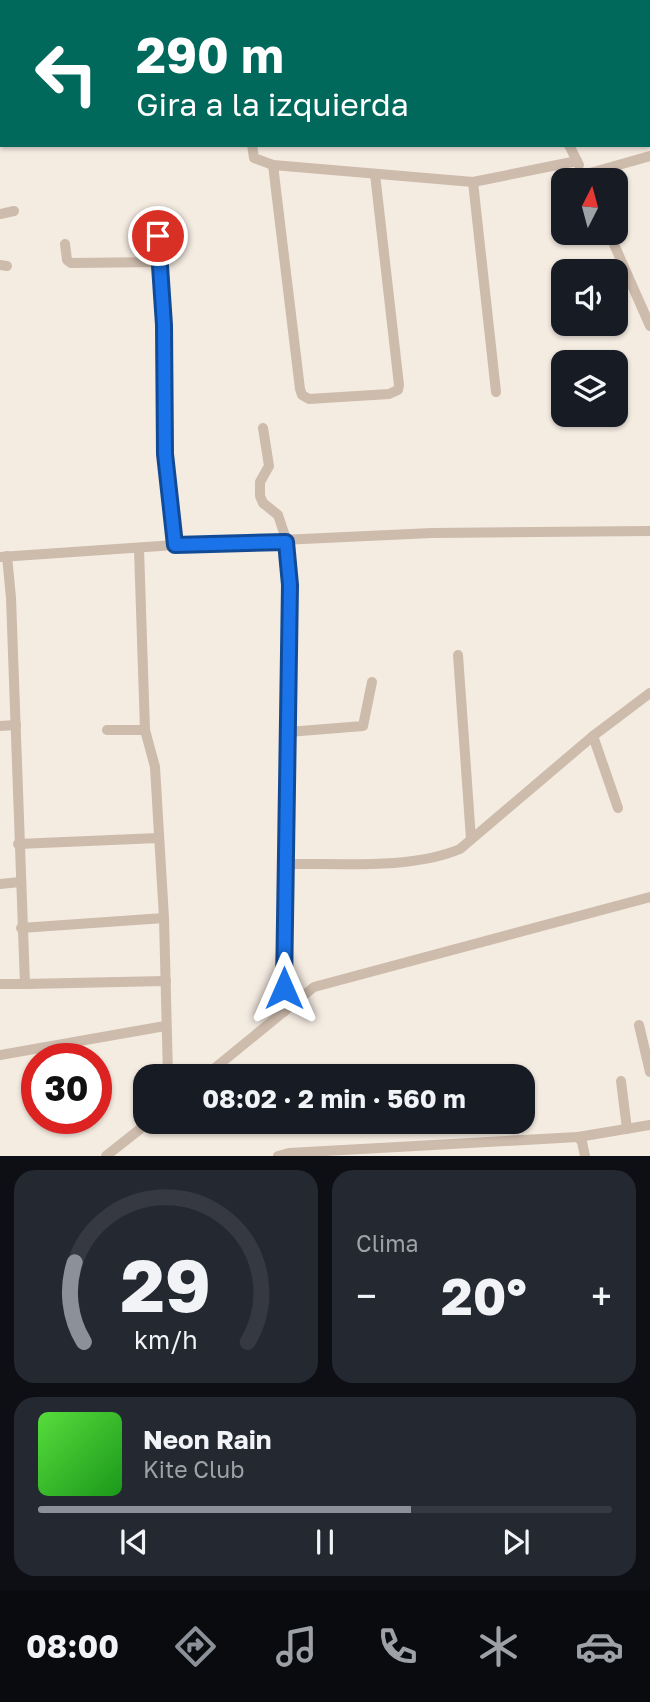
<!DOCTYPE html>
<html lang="es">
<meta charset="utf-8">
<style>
body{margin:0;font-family:"Golos Text",sans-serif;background:#242831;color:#f1f3f6;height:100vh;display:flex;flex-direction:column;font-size:26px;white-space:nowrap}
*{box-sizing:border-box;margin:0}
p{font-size:23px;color:#9ea1a6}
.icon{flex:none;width:38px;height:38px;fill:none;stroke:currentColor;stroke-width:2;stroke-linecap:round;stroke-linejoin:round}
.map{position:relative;height:1156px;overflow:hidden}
.side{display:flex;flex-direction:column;gap:14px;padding:14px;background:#0d0f14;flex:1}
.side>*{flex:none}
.banner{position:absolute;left:0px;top:0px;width:651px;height:147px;box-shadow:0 2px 5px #0004;background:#00695c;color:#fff;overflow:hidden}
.needle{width:46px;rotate:6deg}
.controls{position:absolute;left:551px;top:168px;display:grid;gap:14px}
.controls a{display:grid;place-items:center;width:77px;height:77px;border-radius:14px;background:#171b24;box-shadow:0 2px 5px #0004;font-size:35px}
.speed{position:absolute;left:21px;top:1043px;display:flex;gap:14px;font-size:35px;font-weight:700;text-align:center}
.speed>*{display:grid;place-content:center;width:91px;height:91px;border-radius:50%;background:#171b24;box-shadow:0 2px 5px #0004;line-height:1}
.speed .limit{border:10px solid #d22;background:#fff;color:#111}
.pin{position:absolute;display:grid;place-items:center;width:60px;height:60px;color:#fff;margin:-30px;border:4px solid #fff;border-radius:50%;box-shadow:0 2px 7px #0007}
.me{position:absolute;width:77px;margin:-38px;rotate:0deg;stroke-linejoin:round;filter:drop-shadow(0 0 5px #0008)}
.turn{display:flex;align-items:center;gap:24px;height:147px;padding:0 21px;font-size:32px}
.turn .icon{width:91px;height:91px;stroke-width:2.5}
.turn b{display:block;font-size:49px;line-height:60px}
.big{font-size:52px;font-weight:700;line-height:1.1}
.side .tile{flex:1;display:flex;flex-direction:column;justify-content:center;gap:10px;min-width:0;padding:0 24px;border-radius:21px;background:#242831}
.side .dial{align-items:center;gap:0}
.dial svg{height:182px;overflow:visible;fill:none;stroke:#363941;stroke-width:7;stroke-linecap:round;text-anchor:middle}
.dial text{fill:#f1f3f6;stroke:none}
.song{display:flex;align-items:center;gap:21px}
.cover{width:84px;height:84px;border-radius:10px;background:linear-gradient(135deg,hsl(110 70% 55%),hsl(120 70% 35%))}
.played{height:7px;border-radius:4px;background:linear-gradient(90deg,#8c9099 65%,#363941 65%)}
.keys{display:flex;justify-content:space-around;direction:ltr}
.heat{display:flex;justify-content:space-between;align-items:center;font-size:38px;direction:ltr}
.side .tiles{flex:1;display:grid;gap:14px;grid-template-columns:1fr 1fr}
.tile:last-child{grid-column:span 2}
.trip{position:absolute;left:133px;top:1064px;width:402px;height:70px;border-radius:21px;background:#171b24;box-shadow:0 2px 5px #0004;font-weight:700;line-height:70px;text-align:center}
.tabs{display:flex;height:112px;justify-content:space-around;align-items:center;background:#090b0e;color:#9ea1a6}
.tabs .icon{width:49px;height:49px}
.tabs .current{color:#8c9099}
.tabs b{font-size:32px;color:#f1f3f6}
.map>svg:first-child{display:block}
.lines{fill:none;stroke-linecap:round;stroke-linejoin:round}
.minor{stroke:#cdbbac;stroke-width:10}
.route-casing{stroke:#114b97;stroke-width:18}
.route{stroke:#1a73e8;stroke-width:12}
</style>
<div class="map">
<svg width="650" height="1156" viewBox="0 0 650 1156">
<rect width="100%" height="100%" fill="#f4ebe1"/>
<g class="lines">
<g class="minor">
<polyline points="129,0 129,2"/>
<polyline points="141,0 141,2"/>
<polyline points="239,0 239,2"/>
<polyline points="306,0 309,2"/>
<polyline points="500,0 501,2"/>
<polyline points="627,0 628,2"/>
<polyline points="649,58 650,58"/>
<polyline points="252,145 254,158 273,165 473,182 577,161"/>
<polyline points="569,145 579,165"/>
<polyline points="273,165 300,389 302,395 309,399 389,394 398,390 399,385 375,174"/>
<polyline points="583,175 650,156"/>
<polyline points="473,182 496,392"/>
<polyline points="0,214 14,211"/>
<polyline points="609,233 650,326"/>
<polyline points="158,236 164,325 165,454 175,545"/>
<polyline points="65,244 67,260 71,263 160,262"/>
<polyline points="0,265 7,266"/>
<polyline points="263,428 269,466 260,482 260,496 263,503 278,515 287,542 290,585 284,1012"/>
<polyline points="139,549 145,730 155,767 164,918 168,1076"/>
<polyline points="7,556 11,598 25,984 166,981"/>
<polyline points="0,557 175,545 432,533 650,531"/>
<polyline points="458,655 471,839"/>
<polyline points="0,726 16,725"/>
<polyline points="107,730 145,730"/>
<polyline points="288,732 363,726 372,682"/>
<polyline points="593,736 618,808"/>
<polyline points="18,844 158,838"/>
<path d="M284 864C338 863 410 870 460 849L593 736 650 693"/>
<polyline points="0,884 20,882"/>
<polyline points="21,928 164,918"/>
<polyline points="0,984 25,984"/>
<polyline points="639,1025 650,1072"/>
<polyline points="0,1055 165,1026"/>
<polyline points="205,1076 314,987 650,897"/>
<polyline points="621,1081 627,1129"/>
<polyline points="578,1137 582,1142 585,1156"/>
<polyline points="106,1156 149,1122"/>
<polyline points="278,1156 289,1153 578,1137 650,1125"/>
</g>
</g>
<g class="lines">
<g class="route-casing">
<polyline id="route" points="158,236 164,325 165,454 175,545 286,542 290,585 284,988"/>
</g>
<use href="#route" class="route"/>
</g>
</svg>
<div class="controls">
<a><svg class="needle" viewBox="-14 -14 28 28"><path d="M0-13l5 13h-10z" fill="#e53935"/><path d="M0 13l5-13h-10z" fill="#9ea1a6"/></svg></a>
<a><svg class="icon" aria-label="sound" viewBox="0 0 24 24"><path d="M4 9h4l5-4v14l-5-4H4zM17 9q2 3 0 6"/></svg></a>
<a><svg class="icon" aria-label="layers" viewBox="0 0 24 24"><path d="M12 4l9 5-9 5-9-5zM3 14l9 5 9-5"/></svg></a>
</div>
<div class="speed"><div class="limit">30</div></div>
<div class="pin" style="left:158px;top:236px;background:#d93025"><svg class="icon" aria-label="arrive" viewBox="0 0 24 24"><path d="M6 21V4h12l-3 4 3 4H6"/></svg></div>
<svg class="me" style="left:284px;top:988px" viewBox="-20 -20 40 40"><path d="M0-17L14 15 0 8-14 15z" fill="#1a73e8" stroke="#fff" stroke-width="4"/></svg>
<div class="trip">08:02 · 2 min · 560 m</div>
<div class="banner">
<div class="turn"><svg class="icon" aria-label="left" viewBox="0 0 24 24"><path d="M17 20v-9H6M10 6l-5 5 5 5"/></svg><div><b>290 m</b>Gira a la izquierda</div></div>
</div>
</div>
<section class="side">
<div class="tiles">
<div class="tile dial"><svg viewBox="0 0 100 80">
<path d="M14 69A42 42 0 1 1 86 69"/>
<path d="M14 69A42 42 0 0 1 10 34" stroke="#8c9099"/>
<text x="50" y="56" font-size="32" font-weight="700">29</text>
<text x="50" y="72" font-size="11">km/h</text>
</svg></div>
<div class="tile"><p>Clima</p>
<div class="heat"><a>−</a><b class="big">20°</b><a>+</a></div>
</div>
<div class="tile">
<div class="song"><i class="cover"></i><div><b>Neon Rain</b><p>Kite Club</p></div></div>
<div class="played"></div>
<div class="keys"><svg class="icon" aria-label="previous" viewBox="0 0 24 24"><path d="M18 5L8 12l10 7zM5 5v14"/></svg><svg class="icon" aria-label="pause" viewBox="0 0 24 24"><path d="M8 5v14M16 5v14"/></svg><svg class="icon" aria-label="next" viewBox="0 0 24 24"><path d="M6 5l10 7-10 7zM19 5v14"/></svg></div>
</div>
</div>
</section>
<nav class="tabs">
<b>08:00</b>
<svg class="icon current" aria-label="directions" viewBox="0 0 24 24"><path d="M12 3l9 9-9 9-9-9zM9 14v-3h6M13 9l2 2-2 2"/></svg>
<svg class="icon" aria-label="music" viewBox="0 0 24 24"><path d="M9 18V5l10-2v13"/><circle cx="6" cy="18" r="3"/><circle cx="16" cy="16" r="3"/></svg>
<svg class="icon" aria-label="phone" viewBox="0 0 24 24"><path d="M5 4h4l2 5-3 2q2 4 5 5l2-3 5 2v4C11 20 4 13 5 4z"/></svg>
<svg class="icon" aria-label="climate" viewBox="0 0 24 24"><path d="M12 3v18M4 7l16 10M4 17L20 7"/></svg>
<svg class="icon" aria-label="car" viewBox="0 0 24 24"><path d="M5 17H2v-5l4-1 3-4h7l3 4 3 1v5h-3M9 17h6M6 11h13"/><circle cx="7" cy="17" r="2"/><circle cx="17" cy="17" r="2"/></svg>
</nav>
